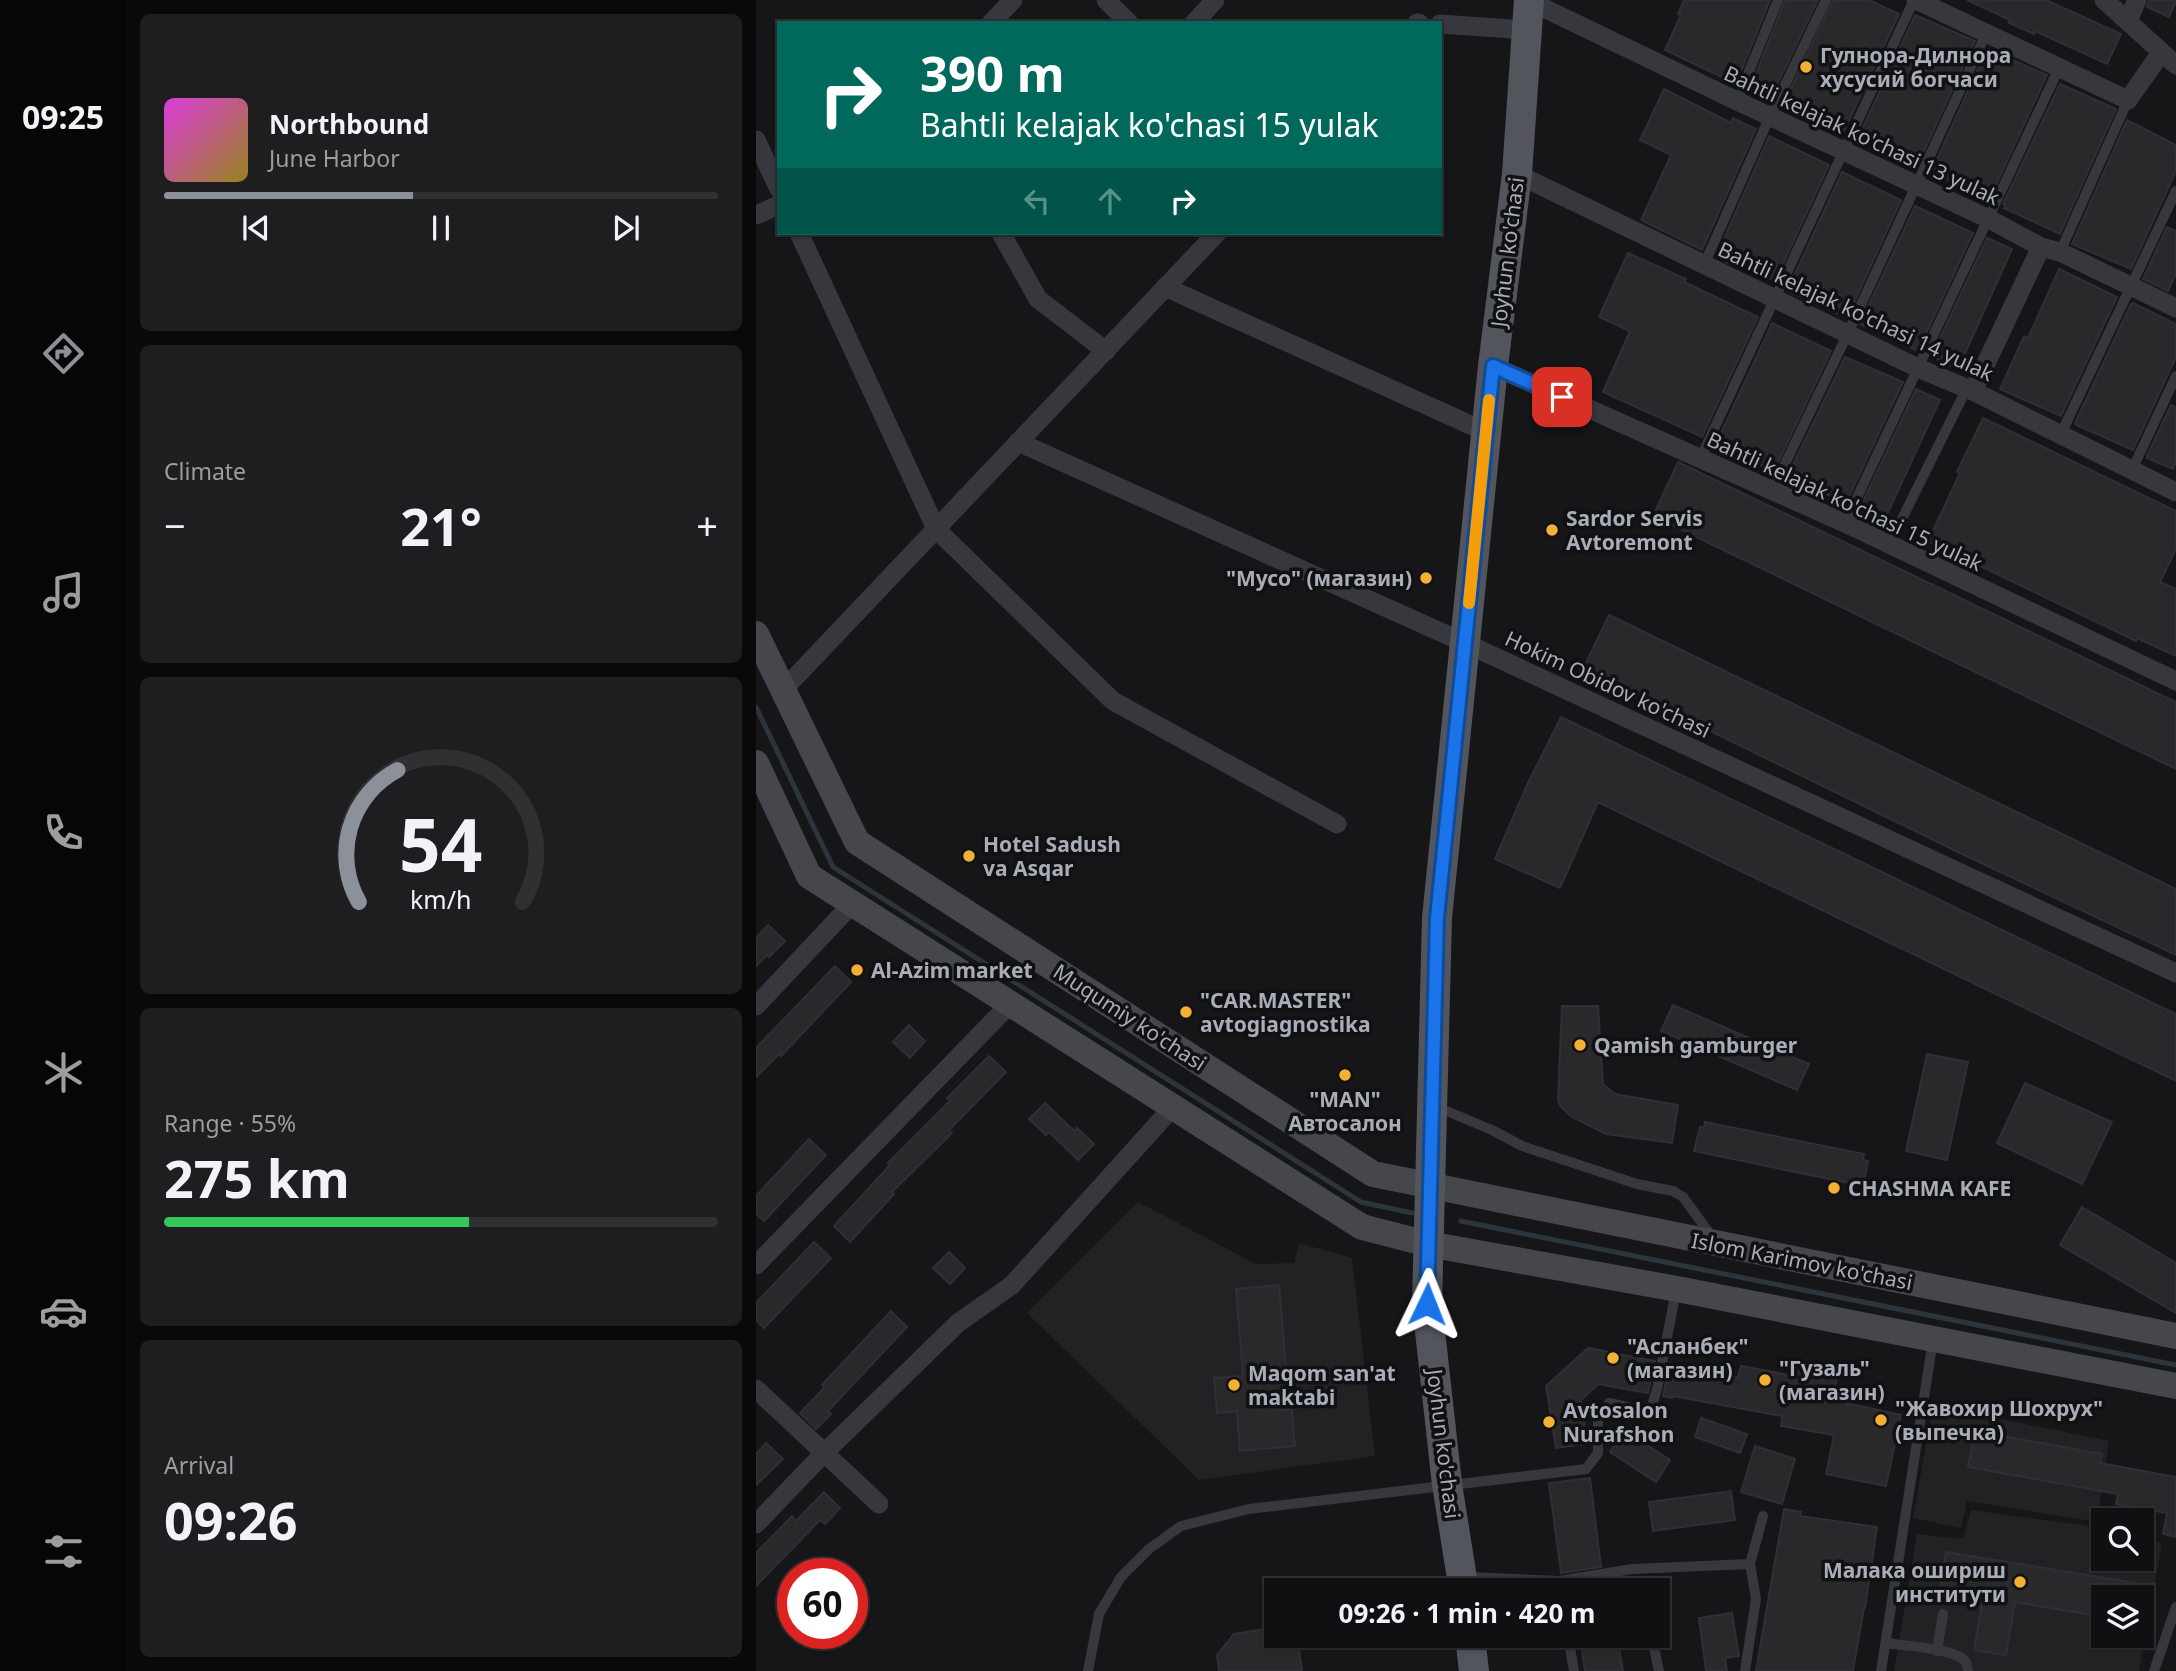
<!DOCTYPE html>
<meta charset="utf-8">
<style>
body{margin:0;font-family:"Noto Sans",sans-serif;background:#1e1e20;color:#f1f3f6;height:100vh;display:flex;flex-direction:column;font-size:26px;white-space:nowrap}
*{box-sizing:border-box;margin:0}
p{font-size:23px;color:#9c9d9f}
.icon{flex:none;width:38px;height:38px;fill:none;stroke:currentColor;stroke-width:2;stroke-linecap:round;stroke-linejoin:round}
.map{position:relative;flex:1;overflow:hidden}
.panel{display:flex;flex-direction:column;gap:14px;padding:14px;background:#09090a;width:630px}
.panel>*{flex:none}
.guide{position:absolute;left:21px;top:21px;width:665px;height:214px;border-radius:0px;box-shadow:0 2px 5px #0004,0 0 0 2px #303032;background:#00695c;color:#fff;overflow:hidden}
.tools{position:absolute;left:1335px;top:1508px;display:grid;gap:14px}
.tools a{display:grid;place-items:center;width:63px;height:63px;border-radius:0px;background:#101012;box-shadow:0 2px 5px #0004,0 0 0 2px #303032;font-size:35px}
.speed{position:absolute;left:21px;top:1558px;display:flex;gap:14px;font-size:35px;font-weight:700;text-align:center}
.speed>*{display:grid;place-content:center;width:91px;height:91px;border-radius:50%;background:#101012;box-shadow:0 2px 5px #0004,0 0 0 2px #303032;line-height:1}
.speed .limit{border:10px solid #d22;background:#fff;color:#111}
.pin{position:absolute;display:grid;place-items:center;width:60px;height:60px;color:#fff;margin:-30px;border-radius:14px;box-shadow:0 4px 10px #0006}
.me{position:absolute;width:77px;margin:-38px;rotate:2deg;stroke-linejoin:round;filter:drop-shadow(0 0 5px #0008)}
.turn{display:flex;align-items:center;gap:24px;height:147px;padding:0 28px;font-size:32px}
.turn .icon{width:91px;height:91px;stroke-width:2.5}
.turn b{display:block;font-size:49px;line-height:60px}
.lanes{display:flex;align-items:center;height:66px;padding:0 28px;background:#0003;justify-content:center;gap:35px;direction:ltr}
.lanes .off{opacity:.35}
.big{font-size:52px;font-weight:700;line-height:1.1}
.panel .card{flex:1;display:flex;flex-direction:column;justify-content:center;gap:10px;min-width:0;padding:0 24px;border-radius:10px;background:#1e1e20}
.panel .dial{align-items:center;gap:0}
.dial svg{height:182px;overflow:visible;fill:none;stroke:#303032;stroke-width:7;stroke-linecap:round;text-anchor:middle}
.dial text{fill:#f1f3f6;stroke:none}
.song{display:flex;align-items:center;gap:21px}
.cover{width:84px;height:84px;border-radius:10px;background:linear-gradient(135deg,hsl(300 70% 55%),hsl(50 70% 35%))}
.played{height:7px;border-radius:4px;background:linear-gradient(90deg,#8c9099 45%,#303032 45%)}
.keys{display:flex;justify-content:space-around;direction:ltr}
.heat{display:flex;justify-content:space-between;align-items:center;font-size:38px;direction:ltr}
.charge{height:10px;border-radius:5px;background:linear-gradient(90deg,#34c759 55%,#303032 0)}
.trip{position:absolute;left:508px;top:1578px;width:406px;height:70px;border-radius:0px;background:#101012;box-shadow:0 2px 5px #0004,0 0 0 2px #303032;font-weight:700;line-height:70px;text-align:center}
main{display:flex;flex:1;min-height:0}
.tabs{display:flex;flex-direction:column;width:126px;justify-content:space-around;align-items:center;background:#060607;color:#9c9d9f}
.tabs .icon{width:49px;height:49px}
.tabs .active{color:#8c9099}
.tabs b{font-size:32px;color:#f1f3f6}
.map>svg:first-child{display:block}
.built{fill:#222225;fill-rule:evenodd}
.lines{fill:none;stroke-linecap:round;stroke-linejoin:round}
.stream{stroke:#2c353c;stroke-width:5}
.building{fill:#29292c;stroke:#303034;stroke-width:2}
.lane{stroke:#37383d;stroke-width:10}
.street{stroke:#37383d;stroke-width:19}
.secondary{stroke:#45474d;stroke-width:26}
.primary{stroke:#53555c;stroke-width:30}
.route-casing{stroke:#114b97;stroke-width:18}
.route{stroke:#1a73e8;stroke-width:12}
.slow{stroke:#f59e0b;stroke-width:12}
.poi-dot{fill:#f2b134;stroke:#111113;stroke-width:2.5}
.labels{text-anchor:middle;dominant-baseline:central;stroke-width:7;stroke-linejoin:round;paint-order:stroke}
.poi-label{font-size:21px;font-weight:bold;fill:#a8adb8;stroke:#111113;text-anchor:start}
.street-label{font-size:21px;fill:#a8adb8;stroke:#111113}
</style>
<main>
<nav class="tabs">
<b>09:25</b>
<svg class="icon active" aria-label="directions" viewBox="0 0 24 24"><path d="M12 3l9 9-9 9-9-9zM9 14v-3h6M13 9l2 2-2 2"/></svg>
<svg class="icon" aria-label="music" viewBox="0 0 24 24"><path d="M9 18V5l10-2v13"/><circle cx="6" cy="18" r="3"/><circle cx="16" cy="16" r="3"/></svg>
<svg class="icon" aria-label="phone" viewBox="0 0 24 24"><path d="M5 4h4l2 5-3 2q2 4 5 5l2-3 5 2v4C11 20 4 13 5 4z"/></svg>
<svg class="icon" aria-label="climate" viewBox="0 0 24 24"><path d="M12 3v18M4 7l16 10M4 17L20 7"/></svg>
<svg class="icon" aria-label="car" viewBox="0 0 24 24"><path d="M5 17H2v-5l4-1 3-4h7l3 4 3 1v5h-3M9 17h6M6 11h13"/><circle cx="7" cy="17" r="2"/><circle cx="17" cy="17" r="2"/></svg>
<svg class="icon" aria-label="filters" viewBox="0 0 24 24"><path d="M4 7h16M4 17h16"/><circle cx="9" cy="7" r="2"/><circle cx="15" cy="17" r="2"/></svg>
</nav>
<section class="panel">
<div class="card">
<div class="song"><i class="cover"></i><div><b>Northbound</b><p>June Harbor</p></div></div>
<div class="played"></div>
<div class="keys"><svg class="icon" aria-label="previous" viewBox="0 0 24 24"><path d="M18 5L8 12l10 7zM5 5v14"/></svg><svg class="icon" aria-label="pause" viewBox="0 0 24 24"><path d="M8 5v14M16 5v14"/></svg><svg class="icon" aria-label="next" viewBox="0 0 24 24"><path d="M6 5l10 7-10 7zM19 5v14"/></svg></div>
</div>
<div class="card"><p>Climate</p>
<div class="heat"><a>−</a><b class="big">21°</b><a>+</a></div>
</div>
<div class="card dial"><svg viewBox="0 0 100 80">
<path d="M14 69A42 42 0 1 1 86 69"/>
<path d="M14 69A42 42 0 0 1 31 11" stroke="#8c9099"/>
<text x="50" y="56" font-size="32" font-weight="700">54</text>
<text x="50" y="72" font-size="11">km/h</text>
</svg></div>
<div class="card"><p>Range · 55%</p><b class="big">275 km</b><div class="charge"></div></div>
<div class="card"><p>Arrival</p><b class="big">09:26</b></div>
</section>
<div class="map">
<svg width="1420" height="1671" viewBox="0 0 1420 1671">
<rect width="100%" height="100%" fill="#161618"/>
<g class="built">
<polygon points="382,1202 500,1264 538,1263 543,1243 596,1258 619,1456 443,1480 271,1313"/>
<polygon points="1177,1405 1353,1441 1341,1522 1211,1501 1205,1528 1157,1518"/>
<path d="M1215 1510 1347 1528 1348 1559H1386V1538L1406 1543 1383 1671H1138L1161 1534 1207 1539ZM1348 1598H1386V1636H1348Z"/>
</g>
<g class="lines">
<g class="stream">
<polyline points="0,707 77,867 605,1202 656,1213"/>
<polyline points="705,1221 1420,1365"/>
</g>
</g>
<g class="building">
<polygon points="928,0 1014,0 980,84 909,50 925,15 922,14"/>
<polygon points="1029,0 1062,0 1013,101 993,91"/>
<polygon points="1077,0 1113,0 1143,14 1088,131 1027,105"/>
<polygon points="1211,0 1290,0 1365,34 1351,64 1279,31 1278,34 1253,23 1254,20"/>
<polygon points="1393,0 1420,0 1420,2 1413,17 1391,7"/>
<polygon points="1159,15 1219,41 1161,166 1102,138"/>
<polygon points="1231,49 1291,75 1234,198 1175,172"/>
<polygon points="1304,84 1360,109 1304,234 1248,208 1250,205 1247,204"/>
<polygon points="908,89 975,123 977,118 1000,129 946,250 885,220 915,155 884,140"/>
<polygon points="1371,120 1420,145 1420,171 1375,269 1316,244"/>
<polygon points="1013,136 1073,165 1019,281 986,266 985,269 960,257"/>
<polygon points="1086,172 1145,200 1091,318 1031,291"/>
<polygon points="1159,206 1217,233 1162,351 1104,324"/>
<polygon points="1411,227 1420,231 1420,274 1412,291 1387,279"/>
<polygon points="1231,238 1256,249 1202,369 1175,357"/>
<polygon points="872,253 930,279 928,282 1002,317 946,437 847,392 874,331 843,317"/>
<polygon points="1303,269 1361,297 1305,416 1244,389 1268,336 1272,338"/>
<polygon points="1377,303 1420,324 1420,357 1377,450 1320,425 1319,423 1375,304"/>
<polygon points="1016,323 1075,351 1018,471 960,444"/>
<polygon points="1089,357 1147,382 1090,503 1059,489 1058,491 1033,479 1031,477"/>
<polygon points="1160,389 1184,400 1127,523 1102,512"/>
<polygon points="1415,405 1420,407 1420,462 1417,469 1391,458 1391,456"/>
<polygon points="1227,418 1420,511 1420,549 1404,582 1420,589 1420,656 1381,638 1380,641 1172,541 1204,473 1201,472"/>
<polygon points="922,462 1420,702 1420,769 897,516"/>
<polygon points="853,615 1420,889 1420,955 1204,853 827,669"/>
<polygon points="805,717 1420,1014 1420,1081 842,802 804,888 739,859 771,785"/>
<polygon points="12,925 29,941 13,957 11,955 0,966 0,938"/>
<polygon points="79,966 95,982 25,1056 23,1054 0,1077 0,1048"/>
<polygon points="917,1005 1053,1064 1041,1090 905,1031"/>
<polygon points="806,1006 842,1006 847,1084 859,1094 922,1105 916,1143 850,1134 816,1117 805,1107 802,1100"/>
<polygon points="153,1025 169,1041 154,1058 137,1042"/>
<polygon points="1171,1054 1212,1062 1191,1160 1150,1151"/>
<polygon points="233,1056 250,1072 193,1130 196,1133 136,1192 138,1194 94,1242 78,1226 134,1165 132,1163 194,1101 191,1098"/>
<polygon points="1269,1083 1356,1122 1326,1184 1241,1143"/>
<polygon points="289,1103 318,1131 321,1128 338,1144 322,1160 293,1132 290,1135 273,1119"/>
<polygon points="949,1122 1108,1154 1107,1160 1112,1161 1107,1186 938,1151 944,1127 948,1128"/>
<polygon points="53,1139 70,1155 8,1221 0,1214 0,1196"/>
<polygon points="1326,1207 1420,1263 1420,1313 1304,1245"/>
<polygon points="58,1242 75,1258 8,1328 0,1320 0,1303"/>
<polygon points="193,1252 209,1268 194,1284 177,1268"/>
<polygon points="523,1285 531,1379 523,1380 525,1410 536,1410 539,1446 484,1451 481,1411 461,1413 458,1378 487,1376 480,1289"/>
<polygon points="135,1311 151,1327 72,1411 75,1414 60,1429 44,1413 69,1387 66,1385"/>
<polygon points="832,1348 899,1361 892,1393 842,1384 825,1400 831,1444 800,1448 790,1386"/>
<polygon points="914,1363 982,1377 985,1366 1033,1375 1034,1369 1081,1377 1077,1400 1145,1415 1130,1486 1070,1474 1078,1435 1025,1426 1026,1416 917,1396 916,1398 907,1396"/>
<polygon points="945,1418 991,1434 984,1453 939,1437"/>
<polygon points="868,1430 914,1460 900,1482 854,1452"/>
<polygon points="1219,1431 1346,1454 1344,1463 1420,1477 1420,1537 1407,1534 1411,1513 1360,1504 1362,1494 1212,1467"/>
<polygon points="10,1443 27,1459 0,1485 0,1454"/>
<polygon points="999,1446 1039,1459 1026,1504 985,1492"/>
<polygon points="834,1478 845,1567 805,1573 793,1483"/>
<polygon points="975,1491 979,1520 897,1531 893,1502"/>
<polygon points="68,1492 84,1508 69,1524 64,1520 0,1586 0,1553 36,1516 40,1521"/>
<polygon points="1028,1509 1045,1512 1044,1516 1121,1527 1109,1608 1108,1608 1097,1671 1000,1671"/>
<polygon points="1190,1552 1398,1586 1396,1598 1348,1598 1348,1617 1259,1602 1250,1655 1218,1650 1227,1597 1184,1590"/>
<polygon points="847,1581 848,1591 812,1591 812,1587"/>
<polygon points="976,1613 983,1656 969,1658 971,1671 950,1671 943,1618"/>
<polygon points="516,1628 517,1635 520,1634 520,1636 541,1636 546,1671 463,1671 461,1655 478,1634"/>
<polygon points="828,1636 861,1636 867,1671 829,1671 825,1644 829,1643"/>
</g>
<g class="lines">
<g class="lane">
<polyline points="981,101 1022,0"/>
<polyline points="1304,252 1372,100"/>
<polyline points="948,265 1014,116 1070,0"/>
<polyline points="1304,436 1420,191"/>
<polyline points="944,459 1158,0"/>
<polyline points="1376,470 1420,376"/>
<polyline points="1016,491 1092,333 1230,34"/>
<polyline points="1089,523 1303,68"/>
<polyline points="1133,545 1211,388"/>
<polyline points="681,1107 736,1130 766,1146 881,1184 917,1191 927,1197 957,1238"/>
<polyline points="710,1577 803,1581 805,1591"/>
<polyline points="803,1581 876,1569 994,1564 1007,1516"/>
<polyline points="812,1636 818,1671"/>
<path d="M1130 1643C1148 1646 1196 1648 1208 1660 1212 1664 1211 1667 1212 1671"/>
<polyline points="898,1648 903,1671"/>
<polyline points="1181,1651 1187,1614"/>
<polyline points="332,1671 343,1614 365,1577 393,1549 425,1526 493,1509 830,1469 842,1453 842,1419 853,1403 894,1412 901,1389 920,1291"/>
<polyline points="989,1671 1000,1599 994,1564"/>
<polyline points="1125,1671 1177,1340"/>
<polyline points="1398,1671 1420,1607"/>
</g>
<g class="street">
<polyline points="350,0 373,23"/>
<polyline points="1160,0 1372,100 1400,60 1407,54"/>
<polyline points="1348,0 1420,65"/>
<polyline points="773,1 981,101 1233,219 1285,247 1304,252 1420,308"/>
<polyline points="1372,21 1381,0"/>
<polyline points="235,23 257,0"/>
<polyline points="438,23 459,0"/>
<polyline points="661,23 663,23"/>
<polyline points="684,24 770,30"/>
<polyline points="0,140 23,189"/>
<polyline points="761,174 1162,368 1217,391 1420,492"/>
<polyline points="0,215 23,205"/>
<polyline points="43,233 180,529 357,701 581,824"/>
<polyline points="245,233 282,299 350,351"/>
<polyline points="409,287 730,432"/>
<polyline points="737,366 1089,523 1420,681"/>
<polyline points="1217,391 1285,247"/>
<polyline points="262,442 709,643 1420,973"/>
<polyline points="27,690 461,233"/>
<polyline points="0,1006 96,904"/>
<polyline points="0,1265 254,1004"/>
<polyline points="0,1389 123,1504"/>
<polyline points="0,1524 68,1453 202,1323 256,1285 417,1107"/>
</g>
<g class="secondary">
<polyline points="0,634 101,842 617,1174 1420,1336"/>
<polyline points="0,763 53,876 606,1227 672,1244 921,1289 1420,1386"/>
</g>
<g class="primary">
<polyline points="708,1591 691,1484 671,1304 681,918 737,366 761,174 773,0"/>
<polyline points="714,1636 718,1671"/>
</g>
</g>
<g class="lines">
<g class="route-casing">
<polyline id="route" points="671,1304 681,918 737,366 806,397"/>
</g>
<use href="#route" class="route"/>
<polyline class="slow" points="713,603 733,400"/>
</g>
<g class="poi-dot">
<circle cx="1050" cy="67" r="7"/>
<circle cx="796" cy="530" r="7"/>
<circle cx="670" cy="578" r="7"/>
<circle cx="213" cy="856" r="7"/>
<circle cx="101" cy="970" r="7"/>
<circle cx="430" cy="1012" r="7"/>
<circle cx="824" cy="1045" r="7"/>
<circle cx="589" cy="1075" r="7"/>
<circle cx="1078" cy="1188" r="7"/>
<circle cx="857" cy="1358" r="7"/>
<circle cx="1009" cy="1380" r="7"/>
<circle cx="478" cy="1385" r="7"/>
<circle cx="1125" cy="1420" r="7"/>
<circle cx="793" cy="1422" r="7"/>
<circle cx="1264" cy="1582" r="7"/>
</g>
<g class="labels">
<g class="poi-label">
<text x="1064" y="55">Гулнора-Дилнора<tspan x="1064" dy="24">хусусий богчаси</tspan></text>
<text x="810" y="518">Sardor Servis<tspan x="810" dy="24">Avtoremont</tspan></text>
<text x="656" y="578" text-anchor="end">"Мусо" (магазин)</text>
<text x="227" y="844">Hotel Sadush<tspan x="227" dy="24">va Asqar</tspan></text>
<text x="115" y="970">Al-Azim market</text>
<text x="444" y="1000">"CAR.MASTER"<tspan x="444" dy="24">avtogiagnostika</tspan></text>
<text x="838" y="1045">Qamish gamburger</text>
<text x="589" y="1099" text-anchor="middle">"MAN"<tspan x="589" dy="24">Автосалон</tspan></text>
<text x="1092" y="1188">CHASHMA KAFE</text>
<text x="871" y="1346">"Асланбек"<tspan x="871" dy="24">(магазин)</tspan></text>
<text x="1023" y="1368">"Гузаль"<tspan x="1023" dy="24">(магазин)</tspan></text>
<text x="492" y="1373">Maqom san'at<tspan x="492" dy="24">maktabi</tspan></text>
<text x="1139" y="1408">"Жавохир Шохрух"<tspan x="1139" dy="24">(выпечка)</tspan></text>
<text x="807" y="1410">Avtosalon<tspan x="807" dy="24">Nurafshon</tspan></text>
<text x="1250" y="1570" text-anchor="end">Малака ошириш<tspan x="1250" dy="24">институти</tspan></text>
</g>
<g class="street-label">
<text transform="translate(1106 135) rotate(25)">Bahtli kelajak ko'chasi 13 yulak</text>
<text transform="translate(751 252) rotate(-83)">Joyhun ko'chasi</text>
<text transform="translate(1100 311) rotate(25)">Bahtli kelajak ko'chasi 14 yulak</text>
<text transform="translate(1089 501) rotate(25)">Bahtli kelajak ko'chasi 15 yulak</text>
<text transform="translate(852 684) rotate(25)">Hokim Obidov ko'chasi</text>
<text transform="translate(374 1017) rotate(33)">Muqumiy ko'chasi</text>
<text transform="translate(1046 1261) rotate(11)">Islom Karimov ko'chasi</text>
<text transform="translate(688 1444) rotate(83)">Joyhun ko'chasi</text>
</g>
</g>
</svg>
<div class="tools">
<a><svg class="icon" aria-label="search" viewBox="0 0 24 24"><circle cx="10" cy="10" r="6"/><path d="M15 15l6 6"/></svg></a>
<a><svg class="icon" aria-label="layers" viewBox="0 0 24 24"><path d="M12 4l9 5-9 5-9-5zM3 14l9 5 9-5"/></svg></a>
</div>
<div class="speed"><div class="limit">60</div></div>
<div class="pin" style="left:806px;top:397px;background:#d93025"><svg class="icon" aria-label="arrive" viewBox="0 0 24 24"><path d="M6 21V4h12l-3 4 3 4H6"/></svg></div>
<svg class="me" style="left:671px;top:1304px" viewBox="-20 -20 40 40"><path d="M0-17L14 15 0 8-14 15z" fill="#1a73e8" stroke="#fff" stroke-width="4"/></svg>
<div class="trip">09:26 · 1 min · 420 m</div>
<div class="guide">
<div class="turn"><svg class="icon" aria-label="right" viewBox="0 0 24 24"><path d="M7 20v-9h11M14 6l5 5-5 5"/></svg><div><b>390 m</b>Bahtli kelajak ko'chasi 15 yulak</div></div>
<div class="lanes"><svg class="icon off" aria-label="left" viewBox="0 0 24 24"><path d="M17 20v-9H6M10 6l-5 5 5 5"/></svg><svg class="icon off" aria-label="ahead" viewBox="0 0 24 24"><path d="M12 20V5M6 11l6-6 6 6"/></svg><svg class="icon" aria-label="right" viewBox="0 0 24 24"><path d="M7 20v-9h11M14 6l5 5-5 5"/></svg></div>
</div>
</div>
</main>
